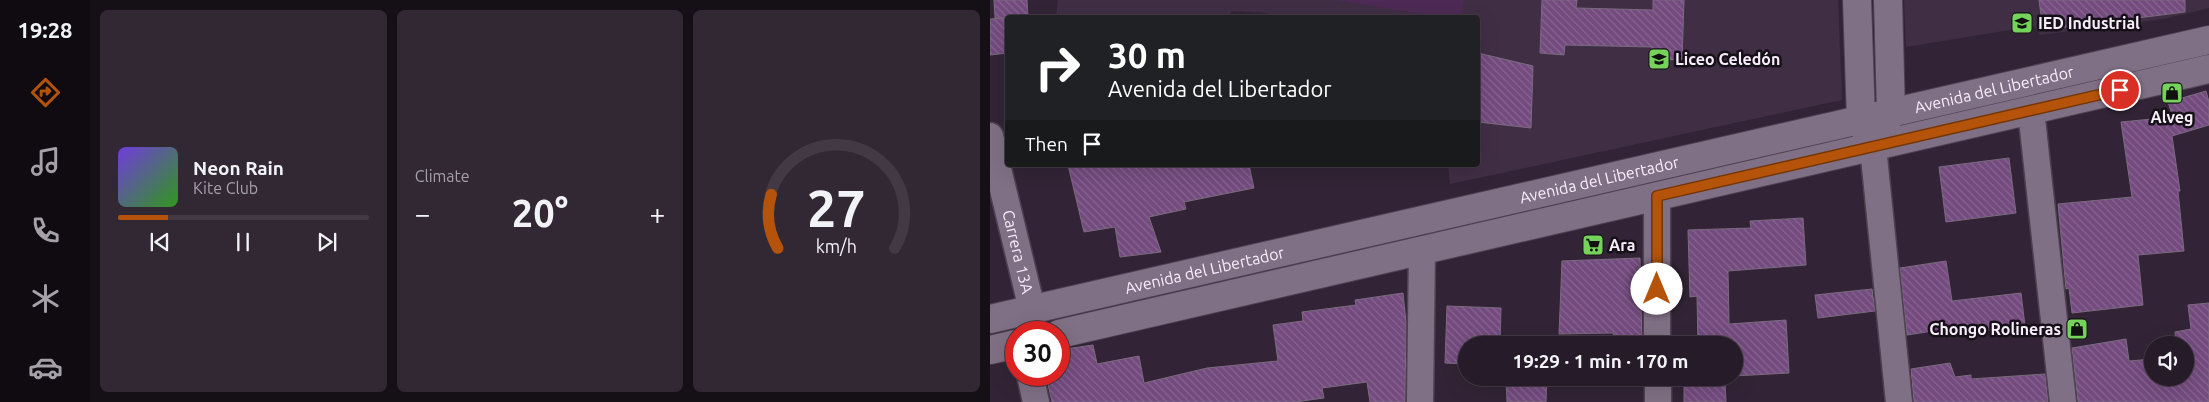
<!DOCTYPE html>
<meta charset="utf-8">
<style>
body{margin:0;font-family:Ubuntu,sans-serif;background:#322834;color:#f1f3f6;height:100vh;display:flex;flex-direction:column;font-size:19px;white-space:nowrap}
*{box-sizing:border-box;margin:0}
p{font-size:16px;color:#a4a1a8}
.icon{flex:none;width:28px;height:28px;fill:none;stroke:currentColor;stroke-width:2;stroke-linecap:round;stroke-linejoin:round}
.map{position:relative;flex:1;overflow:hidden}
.drawer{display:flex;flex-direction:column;gap:10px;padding:10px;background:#150f16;width:900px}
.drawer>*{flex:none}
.top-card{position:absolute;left:15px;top:15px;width:475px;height:152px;border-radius:5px;box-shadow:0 5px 20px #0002,0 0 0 1px #423945;background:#202124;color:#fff;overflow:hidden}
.fabs{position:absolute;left:1154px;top:336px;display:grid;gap:10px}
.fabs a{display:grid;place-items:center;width:50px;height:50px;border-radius:50%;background:#261b28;box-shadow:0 5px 20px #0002,0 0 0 1px #423945;font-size:25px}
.speed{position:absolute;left:15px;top:321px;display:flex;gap:10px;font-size:25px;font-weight:700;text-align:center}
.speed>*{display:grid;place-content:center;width:65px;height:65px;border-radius:50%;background:#261b28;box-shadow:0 5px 20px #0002,0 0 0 1px #423945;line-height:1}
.speed .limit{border:8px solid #d22;background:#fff;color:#111}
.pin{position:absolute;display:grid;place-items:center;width:42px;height:42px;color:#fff;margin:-21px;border:2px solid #fff;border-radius:50%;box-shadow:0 1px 5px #0007}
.me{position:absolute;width:55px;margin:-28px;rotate:0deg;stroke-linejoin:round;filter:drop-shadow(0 0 4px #0008)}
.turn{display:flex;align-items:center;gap:18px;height:105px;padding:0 20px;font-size:22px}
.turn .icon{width:65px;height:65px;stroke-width:2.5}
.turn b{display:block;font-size:35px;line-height:42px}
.then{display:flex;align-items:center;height:48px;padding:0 20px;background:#0003;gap:10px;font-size:19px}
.big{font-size:38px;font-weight:700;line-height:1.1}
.drawer .tile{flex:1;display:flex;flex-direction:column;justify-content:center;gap:8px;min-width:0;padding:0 18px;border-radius:8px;background:#322834}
.drawer .dial{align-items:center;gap:0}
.dial svg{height:130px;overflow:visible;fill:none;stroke:#423945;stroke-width:7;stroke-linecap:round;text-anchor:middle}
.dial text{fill:#f1f3f6;stroke:none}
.song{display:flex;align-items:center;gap:15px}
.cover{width:60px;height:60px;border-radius:8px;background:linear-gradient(135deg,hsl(260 70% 55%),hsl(110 70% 35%))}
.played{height:5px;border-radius:2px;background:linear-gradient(90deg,#b45309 20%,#423945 20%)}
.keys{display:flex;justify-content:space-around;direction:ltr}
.heat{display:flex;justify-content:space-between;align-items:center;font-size:28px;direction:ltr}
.drawer .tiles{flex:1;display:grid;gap:10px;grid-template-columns:repeat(3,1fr)}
.trip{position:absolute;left:468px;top:336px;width:285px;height:50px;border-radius:25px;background:#261b28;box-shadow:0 5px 20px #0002,0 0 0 1px #423945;font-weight:700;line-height:50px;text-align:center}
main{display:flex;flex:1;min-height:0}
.menu{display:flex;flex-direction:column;width:90px;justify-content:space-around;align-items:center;background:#0f0b10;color:#a4a1a8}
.menu .icon{width:35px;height:35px}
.menu .selected{color:#b45309}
.menu b{font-size:22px;color:#f1f3f6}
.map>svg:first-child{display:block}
.built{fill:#402e45}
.pitch{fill:#4c2a55}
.building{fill:url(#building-back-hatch);stroke:#7b6b7f}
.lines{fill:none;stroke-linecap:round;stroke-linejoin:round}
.minor-casing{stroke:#4e4252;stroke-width:29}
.tertiary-casing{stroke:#4e4252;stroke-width:30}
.secondary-casing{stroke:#4e4252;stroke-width:30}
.minor{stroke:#807085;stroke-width:26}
.tertiary{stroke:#807085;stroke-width:28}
.secondary{stroke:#807085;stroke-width:28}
.route-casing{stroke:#753606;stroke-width:12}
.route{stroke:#b45309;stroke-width:9}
.labels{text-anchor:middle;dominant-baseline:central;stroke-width:5;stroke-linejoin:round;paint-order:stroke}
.poi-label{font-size:16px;font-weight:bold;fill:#f7eefa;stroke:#161018;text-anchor:start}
.street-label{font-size:16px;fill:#f7eefa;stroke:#161018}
</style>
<main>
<nav class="menu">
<b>19:28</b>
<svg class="icon selected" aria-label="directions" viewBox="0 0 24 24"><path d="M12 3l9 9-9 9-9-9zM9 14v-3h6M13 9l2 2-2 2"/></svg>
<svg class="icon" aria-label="music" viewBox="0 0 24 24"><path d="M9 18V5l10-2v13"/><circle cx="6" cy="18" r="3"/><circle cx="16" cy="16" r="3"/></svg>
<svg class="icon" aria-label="phone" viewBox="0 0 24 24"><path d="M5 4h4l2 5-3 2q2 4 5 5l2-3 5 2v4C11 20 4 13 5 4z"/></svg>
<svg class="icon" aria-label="climate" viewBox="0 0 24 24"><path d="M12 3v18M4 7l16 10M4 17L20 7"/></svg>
<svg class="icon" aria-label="car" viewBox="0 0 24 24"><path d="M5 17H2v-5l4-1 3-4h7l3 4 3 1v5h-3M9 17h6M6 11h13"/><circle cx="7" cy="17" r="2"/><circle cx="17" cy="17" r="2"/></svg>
</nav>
<section class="drawer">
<div class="tiles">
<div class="tile">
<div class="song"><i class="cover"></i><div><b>Neon Rain</b><p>Kite Club</p></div></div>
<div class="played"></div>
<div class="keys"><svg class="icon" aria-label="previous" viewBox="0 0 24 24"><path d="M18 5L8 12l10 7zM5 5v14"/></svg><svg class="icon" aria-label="pause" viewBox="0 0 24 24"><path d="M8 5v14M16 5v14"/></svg><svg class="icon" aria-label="next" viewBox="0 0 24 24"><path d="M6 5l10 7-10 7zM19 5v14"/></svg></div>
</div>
<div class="tile"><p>Climate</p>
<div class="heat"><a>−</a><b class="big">20°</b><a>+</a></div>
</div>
<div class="tile dial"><svg viewBox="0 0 100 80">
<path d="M14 69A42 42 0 1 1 86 69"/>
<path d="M14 69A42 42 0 0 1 10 36" stroke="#b45309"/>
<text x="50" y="56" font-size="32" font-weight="700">27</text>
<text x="50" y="72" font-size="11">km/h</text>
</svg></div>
</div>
</section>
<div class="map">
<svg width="1219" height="402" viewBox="0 0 1219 402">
<defs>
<pattern id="building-back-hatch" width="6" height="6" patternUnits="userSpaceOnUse" patternTransform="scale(1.25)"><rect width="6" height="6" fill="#734b7e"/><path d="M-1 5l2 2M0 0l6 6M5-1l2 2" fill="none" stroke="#886591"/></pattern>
</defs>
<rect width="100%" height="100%" fill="#322436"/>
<g class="built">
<polygon points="68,0 848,0 852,100 460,184 458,165 488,165 488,18 298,18 275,13 241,11 240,18 66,18"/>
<polygon points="914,0 1219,0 1219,8 1174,19 1050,35 1044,26 916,47"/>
</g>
<polygon class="pitch" points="346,0 474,0 471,17 455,18"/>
<g class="building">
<polygon points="4,0 37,0 38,18 18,18 18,53 0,55 0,19 16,18 5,18"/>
<polygon points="552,0 587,0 586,8 663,10 663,0 694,0 692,60 662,59 662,47 575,45 574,55 550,53"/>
<polygon points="1049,0 1195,0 1195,12 1053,30"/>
<polygon points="488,53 543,66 541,128 488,122"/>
<polygon points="1216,91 1219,102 1219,125 1182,136 1190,191 1188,191 1194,251 1148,255 1153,305 1082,313 1079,288 1076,289 1068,204 1142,197 1131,122 1183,117 1178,102"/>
<polygon points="1019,158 1026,213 956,222 949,167"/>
<polygon points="78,165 259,165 264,188 194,202 196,209 159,217 171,252 130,257 125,227 94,232"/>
<polygon points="813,218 816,265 738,271 739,324 796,320 799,373 744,376 744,345 708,345 707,296 700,297 698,230 761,228 760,221"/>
<polygon points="650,258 652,345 626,345 623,333 569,334 572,261"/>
<polygon points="956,261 962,301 1031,293 1035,326 996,331 995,323 917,335 910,268"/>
<polygon points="882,289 885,311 828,318 825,295"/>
<polygon points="413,293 416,322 415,402 380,402 377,382 332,388 334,398 305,402 62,402 56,375 69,375 69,350 103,345 107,364 149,356 154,383 217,368 288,361 283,325 313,321 312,312 366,305 365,300"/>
<polygon points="1219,303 1219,402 1088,402 1082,348 1136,339 1139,361 1162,359 1162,378 1195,378 1195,345 1186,345 1185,332 1201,329 1198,305"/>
<polygon points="457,306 511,308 510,345 476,345 476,364 455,363"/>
<rect x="515" y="340" width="44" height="5"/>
<polygon points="960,363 965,377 981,375 981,379 1055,374 1058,402 924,402 921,369"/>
<polygon points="516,378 557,378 556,402 517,402"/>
<polygon points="735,381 736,402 694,402 694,383"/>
</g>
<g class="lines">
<g class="minor-casing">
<g id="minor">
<polyline points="1041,110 1073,402"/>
<path id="s1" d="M0 136 42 309"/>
<polyline points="883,147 909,402"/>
<polyline points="667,196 667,345"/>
<polyline points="40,375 46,402"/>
<polyline points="668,378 668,402"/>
<polyline points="430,402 432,250"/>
</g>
</g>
<g class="tertiary-casing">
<g id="tertiary">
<polyline points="867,0 871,120 880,141"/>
<polyline points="883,147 901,113 898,0"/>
</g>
</g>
<g class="secondary-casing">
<g id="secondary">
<path id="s2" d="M0 319 1219 40"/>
<polyline points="69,334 1219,69"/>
<polyline points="0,350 26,344"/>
</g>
</g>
<use href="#minor" class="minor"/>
<use href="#tertiary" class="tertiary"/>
<use href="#secondary" class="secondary"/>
</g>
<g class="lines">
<g class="route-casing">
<polyline id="route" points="667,289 667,196 1130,90"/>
</g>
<use href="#route" class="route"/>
</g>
<defs>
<g id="school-square" transform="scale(1.125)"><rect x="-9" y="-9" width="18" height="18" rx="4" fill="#75d25a" stroke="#161018"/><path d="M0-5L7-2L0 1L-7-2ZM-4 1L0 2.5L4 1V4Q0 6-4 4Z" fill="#111"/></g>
<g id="shop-square" transform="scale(1.125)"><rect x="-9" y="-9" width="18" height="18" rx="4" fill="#75d25a" stroke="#161018"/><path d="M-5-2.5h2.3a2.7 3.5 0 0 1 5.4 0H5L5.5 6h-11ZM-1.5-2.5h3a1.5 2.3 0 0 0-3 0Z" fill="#111"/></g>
<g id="supermarket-square" transform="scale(1.125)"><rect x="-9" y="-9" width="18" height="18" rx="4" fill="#75d25a" stroke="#161018"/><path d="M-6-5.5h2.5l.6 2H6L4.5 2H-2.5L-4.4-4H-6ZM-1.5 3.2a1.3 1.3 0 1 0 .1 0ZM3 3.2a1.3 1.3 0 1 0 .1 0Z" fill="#111"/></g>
</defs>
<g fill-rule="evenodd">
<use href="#school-square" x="1032" y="23"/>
<use href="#school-square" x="669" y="59"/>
<use href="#shop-square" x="1182" y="93"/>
<use href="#supermarket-square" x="603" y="245"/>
<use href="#shop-square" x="1087" y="329"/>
</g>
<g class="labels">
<g class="poi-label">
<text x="1048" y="23">IED Industrial</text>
<text x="685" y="59">Liceo Celedón</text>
<text x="1182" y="117" text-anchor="middle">Alveg</text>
<text x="619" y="245">Ara</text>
<text x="1071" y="329" text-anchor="end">Chongo Rolineras</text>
</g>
<g class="street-label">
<text stroke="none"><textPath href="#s2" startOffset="1030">Avenida del Libertador</textPath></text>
<text stroke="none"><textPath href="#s2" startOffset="625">Avenida del Libertador</textPath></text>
<text stroke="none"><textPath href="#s1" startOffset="119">Carrera 13A</textPath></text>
<text stroke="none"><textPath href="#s2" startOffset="220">Avenida del Libertador</textPath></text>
</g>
</g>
</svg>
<div class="fabs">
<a><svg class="icon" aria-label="sound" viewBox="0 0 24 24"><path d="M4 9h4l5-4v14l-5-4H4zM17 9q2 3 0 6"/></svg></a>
</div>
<div class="speed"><div class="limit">30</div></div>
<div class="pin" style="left:1130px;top:90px;background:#d93025"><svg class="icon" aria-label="arrive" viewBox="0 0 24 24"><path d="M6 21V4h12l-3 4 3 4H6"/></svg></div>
<svg class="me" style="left:667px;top:289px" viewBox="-20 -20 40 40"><circle r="19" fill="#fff"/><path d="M0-13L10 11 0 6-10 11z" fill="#b45309"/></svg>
<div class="trip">19:29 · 1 min · 170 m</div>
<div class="top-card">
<div class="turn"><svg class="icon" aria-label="right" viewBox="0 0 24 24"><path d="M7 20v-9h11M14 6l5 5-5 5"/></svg><div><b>30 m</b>Avenida del Libertador</div></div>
<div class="then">Then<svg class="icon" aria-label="arrive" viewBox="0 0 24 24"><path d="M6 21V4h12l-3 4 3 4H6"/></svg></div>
</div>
</div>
</main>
